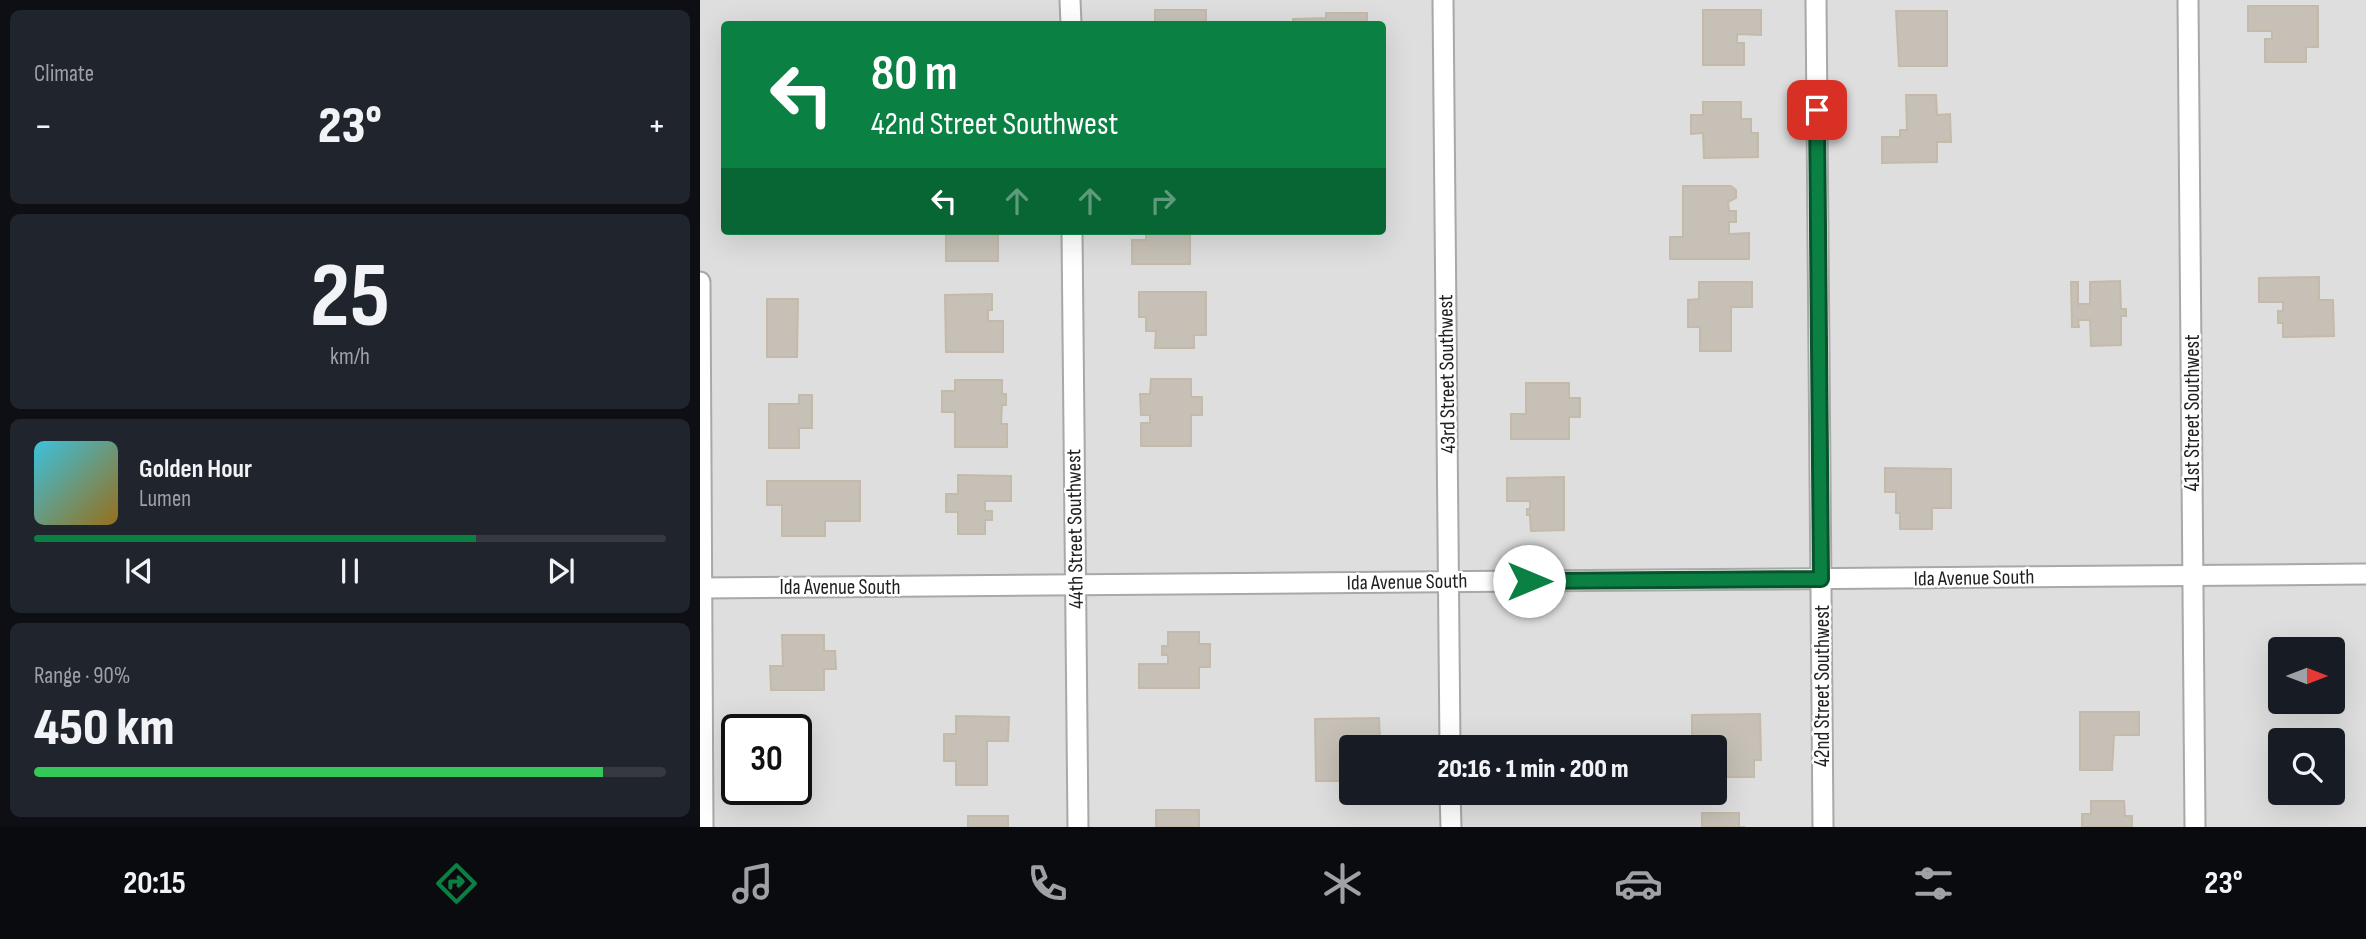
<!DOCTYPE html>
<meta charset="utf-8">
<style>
body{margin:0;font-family:"Sofia Sans Condensed",sans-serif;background:#20242c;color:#f1f3f6;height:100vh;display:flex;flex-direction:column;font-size:26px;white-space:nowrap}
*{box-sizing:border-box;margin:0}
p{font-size:23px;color:#9ea1a6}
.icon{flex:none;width:38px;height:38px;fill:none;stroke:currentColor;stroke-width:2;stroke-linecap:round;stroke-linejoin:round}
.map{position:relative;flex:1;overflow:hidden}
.sheet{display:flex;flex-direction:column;gap:10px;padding:10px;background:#0d0f14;width:700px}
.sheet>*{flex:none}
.guide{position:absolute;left:21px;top:21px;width:665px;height:214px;border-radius:7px;box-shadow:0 7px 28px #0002;background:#0b8043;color:#fff;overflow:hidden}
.needle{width:46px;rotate:90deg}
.fabs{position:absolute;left:1568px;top:637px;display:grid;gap:14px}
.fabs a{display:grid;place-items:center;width:77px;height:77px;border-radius:7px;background:#171b24;box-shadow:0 7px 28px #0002;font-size:35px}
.speed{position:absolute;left:21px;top:714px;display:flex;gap:14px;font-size:35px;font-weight:700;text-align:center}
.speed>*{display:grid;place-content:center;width:91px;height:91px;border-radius:50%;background:#171b24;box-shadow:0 7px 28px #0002;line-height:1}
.speed .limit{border:4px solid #111;border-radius:10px;background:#fff;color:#111}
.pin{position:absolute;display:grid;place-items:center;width:60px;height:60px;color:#fff;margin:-30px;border-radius:14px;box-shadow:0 4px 10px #0006}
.me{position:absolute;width:77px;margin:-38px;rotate:90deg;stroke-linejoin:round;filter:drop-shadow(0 0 5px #0008)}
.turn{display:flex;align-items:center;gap:24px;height:147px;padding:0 35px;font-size:32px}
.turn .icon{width:91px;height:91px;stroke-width:2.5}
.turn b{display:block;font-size:49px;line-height:60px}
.lanes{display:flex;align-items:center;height:66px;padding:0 35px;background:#0003;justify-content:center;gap:35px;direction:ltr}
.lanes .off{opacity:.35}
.big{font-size:52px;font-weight:800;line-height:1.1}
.sheet .tile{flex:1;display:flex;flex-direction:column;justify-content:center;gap:10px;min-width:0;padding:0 24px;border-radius:10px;background:#20242c}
.sheet .dial{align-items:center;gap:0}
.dial b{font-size:91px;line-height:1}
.song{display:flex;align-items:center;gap:21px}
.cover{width:84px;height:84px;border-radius:10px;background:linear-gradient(135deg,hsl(190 70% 55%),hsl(40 70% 35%))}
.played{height:7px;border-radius:4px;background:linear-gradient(90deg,#0b8043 70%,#363941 70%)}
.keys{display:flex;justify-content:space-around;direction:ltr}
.heat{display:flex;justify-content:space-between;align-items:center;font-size:38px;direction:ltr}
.charge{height:10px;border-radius:5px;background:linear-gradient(90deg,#34c759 90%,#363941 0)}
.trip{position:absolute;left:639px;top:735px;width:388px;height:70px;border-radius:7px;background:#171b24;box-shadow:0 7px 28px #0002;font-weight:800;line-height:70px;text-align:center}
.dock{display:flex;height:112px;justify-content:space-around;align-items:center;background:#090b0e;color:#9ea1a6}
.dock .icon{width:49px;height:49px}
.dock .current{color:#0b8043}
.dock b{font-size:32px;color:#f1f3f6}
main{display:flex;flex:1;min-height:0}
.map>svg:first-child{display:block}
.residential{fill:#dfdede;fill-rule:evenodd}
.building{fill:#c6c0b6;stroke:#c4baa9;stroke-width:2}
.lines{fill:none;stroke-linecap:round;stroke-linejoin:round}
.minor-casing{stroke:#a8a8a8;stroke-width:23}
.minor{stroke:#fff;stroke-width:19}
.route-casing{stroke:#07532c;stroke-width:18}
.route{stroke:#0b8043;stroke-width:12}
.labels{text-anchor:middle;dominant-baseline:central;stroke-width:5;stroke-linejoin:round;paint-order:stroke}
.street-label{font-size:21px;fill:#212121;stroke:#fff}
</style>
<main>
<section class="sheet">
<div class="tile"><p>Climate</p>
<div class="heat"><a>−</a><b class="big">23°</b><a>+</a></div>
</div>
<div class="tile dial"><b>25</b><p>km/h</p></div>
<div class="tile">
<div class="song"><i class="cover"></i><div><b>Golden Hour</b><p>Lumen</p></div></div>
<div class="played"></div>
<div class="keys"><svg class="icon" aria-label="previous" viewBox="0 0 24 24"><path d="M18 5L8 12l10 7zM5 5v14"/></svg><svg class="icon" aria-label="pause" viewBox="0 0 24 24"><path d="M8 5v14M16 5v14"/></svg><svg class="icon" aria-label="next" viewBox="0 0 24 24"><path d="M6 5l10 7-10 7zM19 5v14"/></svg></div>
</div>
<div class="tile"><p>Range · 90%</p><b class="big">450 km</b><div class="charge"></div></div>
</section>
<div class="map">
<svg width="1666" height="827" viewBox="0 0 1666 827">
<rect width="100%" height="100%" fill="#f1f0e7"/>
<path class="residential" d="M0 0H1666V827H0ZM24 24H682V231H24ZM1580 649H1633V702H1580ZM37 730H96V789H37ZM1580 740H1633V793H1580ZM651 747H1015V793H651Z"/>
<g class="building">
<polygon points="1548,6 1618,6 1618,47 1606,47 1606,62 1565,62 1565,39 1572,39 1572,31 1548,31"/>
<rect x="455" y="10" width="51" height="14"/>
<polygon points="1003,10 1061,10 1061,35 1037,34 1037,43 1044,43 1044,65 1003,65"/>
<polygon points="1196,11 1247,11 1247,66 1199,66"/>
<polygon points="626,13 667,13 667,24 593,24 593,19 626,18"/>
<rect x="682" y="44" width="2" height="24"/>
<polygon points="1206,95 1236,95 1237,115 1250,114 1251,142 1237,142 1237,162 1182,163 1182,137 1200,137 1200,130 1207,130"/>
<polygon points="1003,102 1041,102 1041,119 1051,119 1051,133 1058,133 1058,157 1004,158 1003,133 991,134 991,115 1003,115"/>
<polygon points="983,186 1031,186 1036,190 1036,198 1028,202 1029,211 1036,211 1036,222 1029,222 1029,234 1049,233 1049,259 970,259 970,237 983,237"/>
<rect x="246" y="231" width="52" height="30"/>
<polygon points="446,231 490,231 490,264 432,264 432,240 446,240"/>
<polygon points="1619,277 1619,300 1633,300 1634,336 1583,337 1583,323 1578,323 1578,311 1583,311 1583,302 1559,302 1559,278"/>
<polygon points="1420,281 1421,309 1426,309 1426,316 1421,316 1421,345 1391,346 1390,320 1378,320 1379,327 1372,327 1371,282 1378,282 1378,304 1390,304 1390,282"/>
<polygon points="999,282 1052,282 1052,307 1031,307 1031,351 1000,351 1000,327 988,327 988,300 999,299"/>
<polygon points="439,292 506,292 506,335 494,335 494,348 455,348 456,331 446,331 446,317 439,317"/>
<polygon points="292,294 292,310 288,310 288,321 303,321 303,352 246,352 245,295"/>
<polygon points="67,299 98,299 97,357 67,357"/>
<polygon points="451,379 491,379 491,397 502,397 502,415 491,415 491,446 441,446 441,423 450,423 450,415 441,415 440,394 450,394"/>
<polygon points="255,380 302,380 302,394 306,394 306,405 302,405 301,424 307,424 307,447 255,447 255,412 242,412 242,391 255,391"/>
<polygon points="826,383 869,383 869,398 880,398 880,417 869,417 869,439 811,439 811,414 826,414"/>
<polygon points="99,395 112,395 112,428 99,428 99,448 69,448 69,404 99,404"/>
<polygon points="1185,468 1251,469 1251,508 1232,508 1232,529 1200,529 1200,513 1196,513 1196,492 1185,492"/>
<polygon points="258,475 311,476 311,501 285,501 285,511 292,511 292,520 285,520 285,534 258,534 258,512 246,512 246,494 258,494"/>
<polygon points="864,477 864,530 831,531 830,515 827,515 827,509 830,509 830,501 807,501 807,478"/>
<polygon points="67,481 160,481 160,521 125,521 125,536 82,536 82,505 67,505"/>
<polygon points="468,632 499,632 499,644 510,644 510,667 499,667 499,688 439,688 439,664 468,664 468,655 462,655 462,646 468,646"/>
<polygon points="82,635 124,635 124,651 135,651 136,669 124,669 124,690 71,690 70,666 83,666"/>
<polygon points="1380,712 1439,712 1439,735 1414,735 1412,770 1380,770"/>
<polygon points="1060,714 1061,760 1054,760 1054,777 1015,777 1015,747 992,747 992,715"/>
<polygon points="256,716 309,717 308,741 287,741 287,785 256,785 256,761 244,761 244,734 256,734"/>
<polygon points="679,718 680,742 677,743 677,747 651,747 651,781 616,781 615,719"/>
<polygon points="1391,801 1424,801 1425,816 1432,816 1432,827 1382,827 1382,814 1391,814"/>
<rect x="456" y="810" width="43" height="17"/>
<polygon points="1002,813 1039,813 1039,827 1045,827 1002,827"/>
<rect x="268" y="816" width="40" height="11"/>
</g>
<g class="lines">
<g class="minor-casing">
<g id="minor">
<polyline points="370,0 371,24"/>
<polyline points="743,0 750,747"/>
<polyline points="1116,0 1123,827"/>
<polyline points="1488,0 1495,827"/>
<polyline points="372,231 378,827"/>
<polyline points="0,282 3,827"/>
<polyline points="0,588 1666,574"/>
<polyline points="750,793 751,827"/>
</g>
</g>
<use href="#minor" class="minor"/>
</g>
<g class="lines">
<g class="route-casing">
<polyline id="route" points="829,581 1121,579 1117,110"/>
</g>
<use href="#route" class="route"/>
</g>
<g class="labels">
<g class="street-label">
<text transform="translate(747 374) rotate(-91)">43rd Street Southwest</text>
<text transform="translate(1492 413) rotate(-90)">41st Street Southwest</text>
<text transform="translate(375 529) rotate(-91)">44th Street Southwest</text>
<text transform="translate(1274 578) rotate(-1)">Ida Avenue South</text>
<text transform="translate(707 582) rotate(-1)">Ida Avenue South</text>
<text x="140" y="587">Ida Avenue South</text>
<text transform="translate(1122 686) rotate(-90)">42nd Street Southwest</text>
</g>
</g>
</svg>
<div class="fabs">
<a><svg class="needle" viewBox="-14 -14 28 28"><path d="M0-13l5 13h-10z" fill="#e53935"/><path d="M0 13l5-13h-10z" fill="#9ea1a6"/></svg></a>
<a><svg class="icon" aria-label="search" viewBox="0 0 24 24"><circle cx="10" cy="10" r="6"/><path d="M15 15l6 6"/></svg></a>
</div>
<div class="speed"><div class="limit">30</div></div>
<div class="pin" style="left:1117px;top:110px;background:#d93025"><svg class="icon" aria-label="arrive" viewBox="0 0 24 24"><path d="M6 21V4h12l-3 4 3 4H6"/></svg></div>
<svg class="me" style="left:829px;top:581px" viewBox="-20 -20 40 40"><circle r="19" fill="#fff"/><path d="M0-13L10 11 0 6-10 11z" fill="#0b8043"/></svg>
<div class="trip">20:16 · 1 min · 200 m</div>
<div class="guide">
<div class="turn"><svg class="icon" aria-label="left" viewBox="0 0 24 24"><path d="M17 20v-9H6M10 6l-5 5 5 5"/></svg><div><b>80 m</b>42nd Street Southwest</div></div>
<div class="lanes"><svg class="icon" aria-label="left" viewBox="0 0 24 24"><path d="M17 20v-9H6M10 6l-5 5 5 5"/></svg><svg class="icon off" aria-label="ahead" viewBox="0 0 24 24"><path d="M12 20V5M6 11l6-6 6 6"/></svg><svg class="icon off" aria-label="ahead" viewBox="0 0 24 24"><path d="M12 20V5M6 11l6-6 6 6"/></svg><svg class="icon off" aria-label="right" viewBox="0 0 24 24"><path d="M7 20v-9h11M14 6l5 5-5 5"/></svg></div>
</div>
</div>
</main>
<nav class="dock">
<b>20:15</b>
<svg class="icon current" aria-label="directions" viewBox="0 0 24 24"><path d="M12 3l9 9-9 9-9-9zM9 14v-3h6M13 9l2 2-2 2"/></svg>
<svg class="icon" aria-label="music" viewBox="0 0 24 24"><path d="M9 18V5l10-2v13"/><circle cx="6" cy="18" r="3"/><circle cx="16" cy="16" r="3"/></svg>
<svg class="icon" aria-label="phone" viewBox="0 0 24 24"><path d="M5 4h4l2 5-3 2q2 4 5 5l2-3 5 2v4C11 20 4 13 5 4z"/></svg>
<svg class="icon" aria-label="climate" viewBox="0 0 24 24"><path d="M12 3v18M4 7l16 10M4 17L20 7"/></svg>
<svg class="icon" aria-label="car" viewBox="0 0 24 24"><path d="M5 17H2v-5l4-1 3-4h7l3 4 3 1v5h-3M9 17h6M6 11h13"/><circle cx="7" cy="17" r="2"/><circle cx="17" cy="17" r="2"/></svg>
<svg class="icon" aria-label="filters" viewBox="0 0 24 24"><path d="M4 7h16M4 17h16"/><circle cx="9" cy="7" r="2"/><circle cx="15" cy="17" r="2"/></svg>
<b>23°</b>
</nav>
